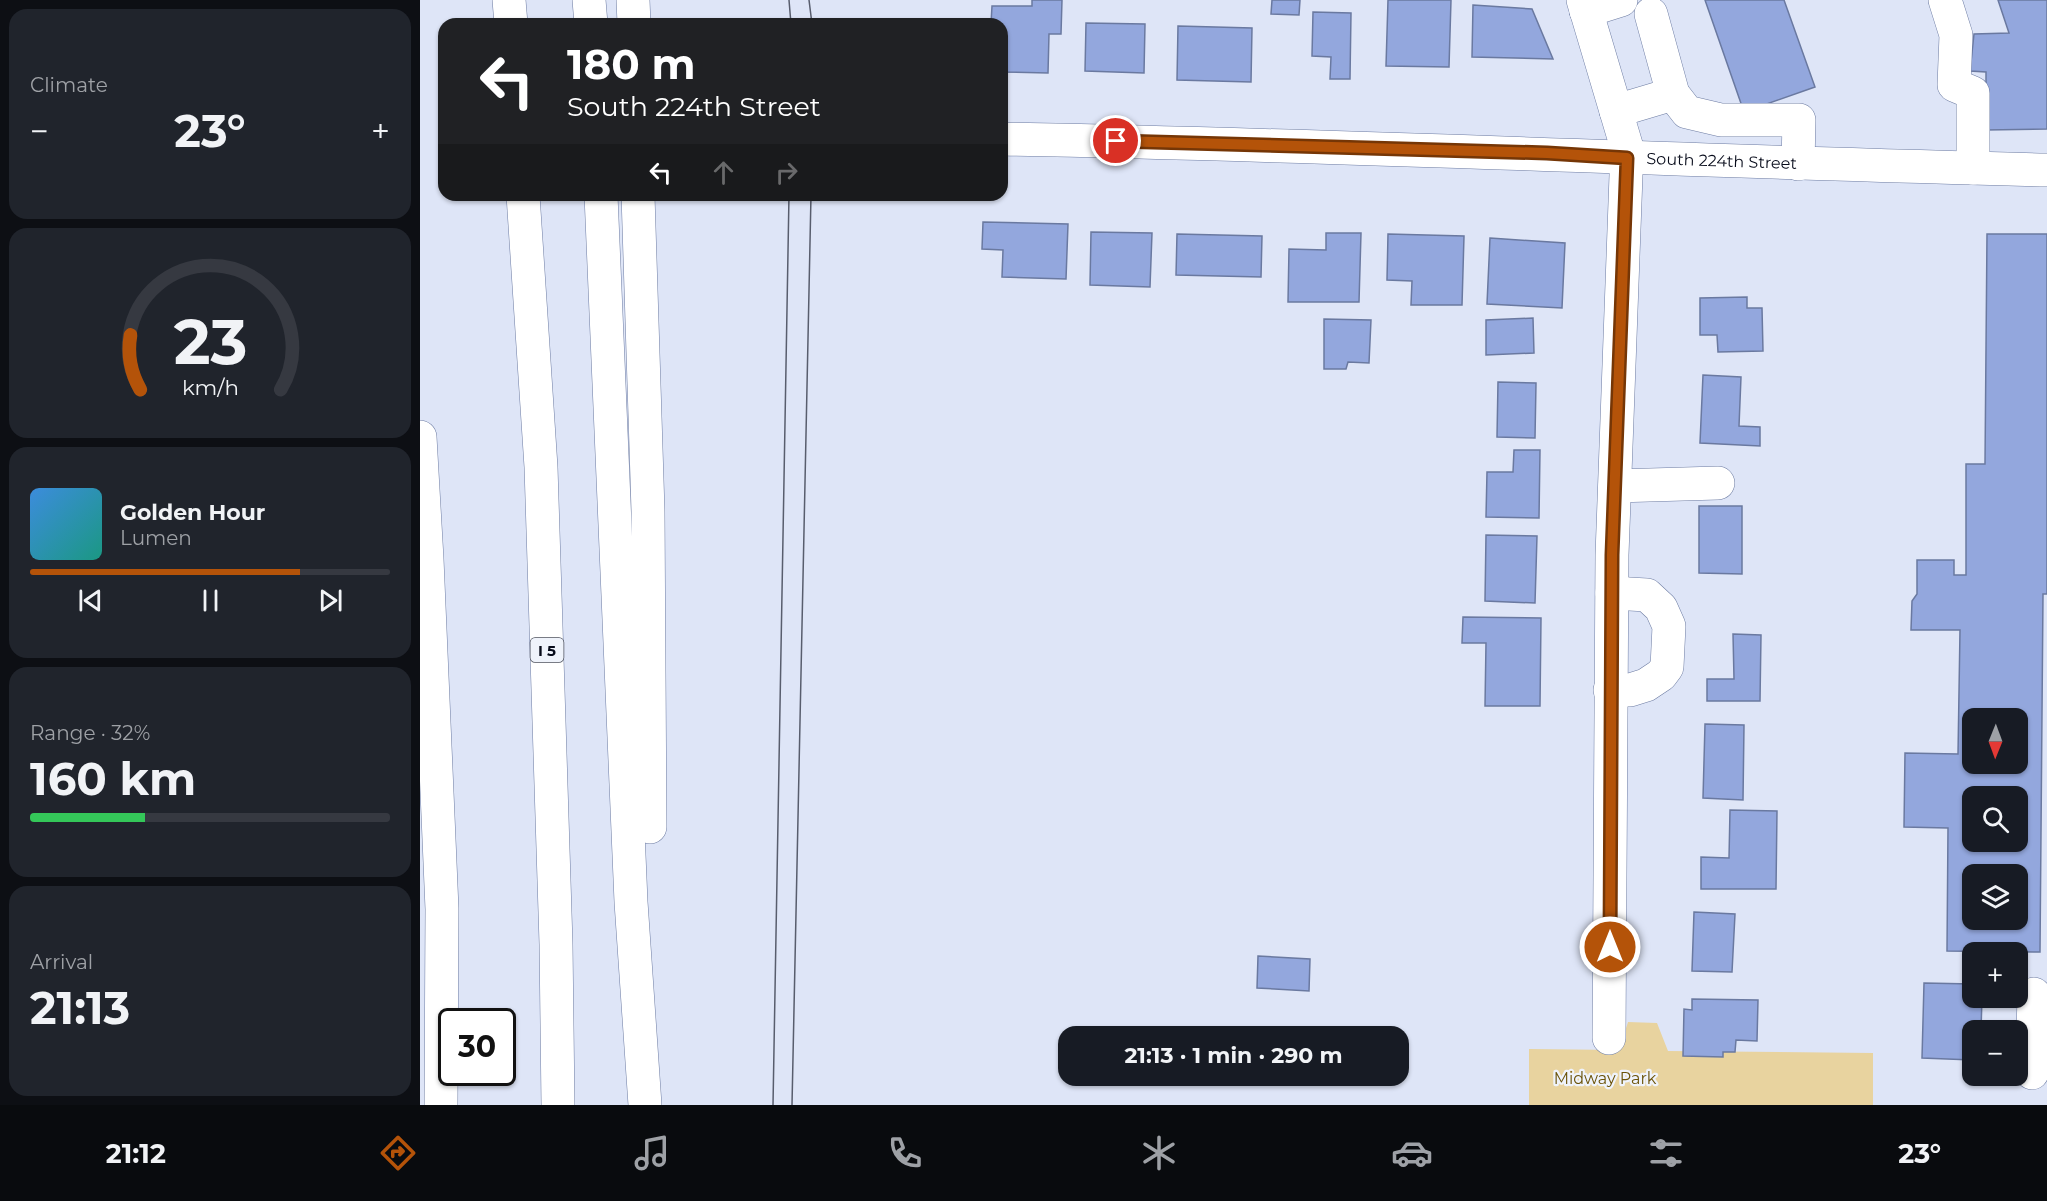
<!DOCTYPE html>
<meta charset="utf-8">
<style>
body{margin:0;font-family:Montserrat,sans-serif;background:#20242c;color:#f1f3f6;height:100vh;display:flex;flex-direction:column;font-size:22px;white-space:nowrap}
*{box-sizing:border-box;margin:0}
p{font-size:20px;color:#9ea1a6}
.icon{flex:none;width:33px;height:33px;fill:none;stroke:currentColor;stroke-width:2;stroke-linecap:round;stroke-linejoin:round}
.map{position:relative;flex:1;overflow:hidden}
.side{display:flex;flex-direction:column;gap:9px;padding:9px;background:#0d0f14;width:420px}
.side>*{flex:none}
.top-card{position:absolute;left:18px;top:18px;width:570px;height:183px;border-radius:18px;box-shadow:0 2px 4px #0004;background:#202124;color:#fff;overflow:hidden}
.needle{width:39px;rotate:181deg}
.fabs{position:absolute;left:1542px;top:708px;display:grid;gap:12px}
.fabs a{display:grid;place-items:center;width:66px;height:66px;border-radius:12px;background:#171b24;box-shadow:0 2px 4px #0004;font-size:30px}
.speed{position:absolute;left:18px;top:1008px;display:flex;gap:12px;font-size:30px;font-weight:700;text-align:center}
.speed>*{display:grid;place-content:center;width:78px;height:78px;border-radius:50%;background:#171b24;box-shadow:0 2px 4px #0004;line-height:1}
.speed .limit{border:3px solid #111;border-radius:9px;background:#fff;color:#111}
.pin{position:absolute;display:grid;place-items:center;width:51px;height:51px;color:#fff;margin:-26px;border:3px solid #fff;border-radius:50%;box-shadow:0 2px 6px #0007}
.me{position:absolute;width:66px;margin:-33px;rotate:0deg;stroke-linejoin:round;filter:drop-shadow(0 0 4px #0008)}
.turn{display:flex;align-items:center;gap:21px;height:126px;padding:0 30px;font-size:27px}
.turn .icon{width:78px;height:78px;stroke-width:2.5}
.turn b{display:block;font-size:42px;line-height:51px}
.lanes{display:flex;align-items:center;height:57px;padding:0 30px;background:#0003;justify-content:center;gap:30px;direction:ltr}
.lanes .off{opacity:.35}
.big{font-size:45px;font-weight:700;line-height:1.1}
.side .widget{flex:1;display:flex;flex-direction:column;justify-content:center;gap:9px;min-width:0;padding:0 21px;border-radius:18px;background:#20242c}
.side .dial{align-items:center;gap:0}
.dial svg{height:156px;overflow:visible;fill:none;stroke:#363941;stroke-width:7;stroke-linecap:round;text-anchor:middle}
.dial text{fill:#f1f3f6;stroke:none}
.song{display:flex;align-items:center;gap:18px}
.cover{width:72px;height:72px;border-radius:9px;background:linear-gradient(135deg,hsl(210 70% 55%),hsl(170 70% 35%))}
.played{height:6px;border-radius:3px;background:linear-gradient(90deg,#b45309 75%,#363941 75%)}
.keys{display:flex;justify-content:space-around;direction:ltr}
.heat{display:flex;justify-content:space-between;align-items:center;font-size:33px;direction:ltr}
.charge{height:9px;border-radius:4px;background:linear-gradient(90deg,#34c759 32%,#363941 0)}
.trip{position:absolute;left:638px;top:1026px;width:351px;height:60px;border-radius:18px;background:#171b24;box-shadow:0 2px 4px #0004;font-weight:700;line-height:60px;text-align:center}
.menu{display:flex;height:96px;justify-content:space-around;align-items:center;background:#090b0e;color:#9ea1a6}
.menu .icon{width:42px;height:42px}
.menu .active{color:#b45309}
.menu b{font-size:27px;color:#f1f3f6}
main{display:flex;flex:1;min-height:0}
.map>svg:first-child{display:block}
.green{fill:#e8d39f}
.building{fill:#93a7dd;stroke:#6a79a0;stroke-width:1.5;fill-rule:evenodd}
.lines{fill:none;stroke-linecap:round;stroke-linejoin:round}
.minor-casing{stroke:#6d7ca3;stroke-width:34}
.highway-casing{stroke:#6d7ca3;stroke-width:34}
.minor{stroke:#fff;stroke-width:33}
.highway{stroke:#fff;stroke-width:33}
.tram{stroke:#585d6d;stroke-width:1.5}
.route-casing{stroke:#753606;stroke-width:15}
.route{stroke:#b45309;stroke-width:10}
.labels{text-anchor:middle;dominant-baseline:central;stroke-width:4.5;stroke-linejoin:round;paint-order:stroke}
.shield{fill:#eff3fb;stroke:#4d515e;stroke-width:1.5}
.shield-label{font-size:15px;font-weight:bold;fill:#070b1a}
.street-label{font-size:16px;fill:#070b1a;stroke:#eff3fb}
.park-label{font-size:16px;fill:#6b5309;stroke:#eff3fb}
</style>
<main>
<section class="side">
<div class="widget"><p>Climate</p>
<div class="heat"><a>−</a><b class="big">23°</b><a>+</a></div>
</div>
<div class="widget dial"><svg viewBox="0 0 100 80">
<path d="M14 69A42 42 0 1 1 86 69"/>
<path d="M14 69A42 42 0 0 1 9 41" stroke="#b45309"/>
<text x="50" y="56" font-size="32" font-weight="700">23</text>
<text x="50" y="72" font-size="11">km/h</text>
</svg></div>
<div class="widget">
<div class="song"><i class="cover"></i><div><b>Golden Hour</b><p>Lumen</p></div></div>
<div class="played"></div>
<div class="keys"><svg class="icon" aria-label="previous" viewBox="0 0 24 24"><path d="M18 5L8 12l10 7zM5 5v14"/></svg><svg class="icon" aria-label="pause" viewBox="0 0 24 24"><path d="M8 5v14M16 5v14"/></svg><svg class="icon" aria-label="next" viewBox="0 0 24 24"><path d="M6 5l10 7-10 7zM19 5v14"/></svg></div>
</div>
<div class="widget"><p>Range · 32%</p><b class="big">160 km</b><div class="charge"></div></div>
<div class="widget"><p>Arrival</p><b class="big">21:13</b></div>
</section>
<div class="map">
<svg width="1627" height="1105" viewBox="0 0 1627 1105">
<rect width="100%" height="100%" fill="#dee5f7"/>
<polygon class="green" points="1208,1022 1237,1023 1248,1051 1453,1053 1453,1105 1109,1105 1109,1049 1199,1050"/>
<g class="building">
<polygon points="612,0 642,0 641,34 629,34 628,73 582,72 582,24 571,24 572,6 612,6"/>
<polygon points="852,0 880,0 879,15 851,14"/>
<polygon points="968,0 1031,0 1029,67 966,66"/>
<polygon points="1285,0 1364,0 1395,87 1324,112"/>
<polygon points="1578,0 1627,0 1627,129 1566,130 1566,72 1550,71 1554,34 1589,33"/>
<polygon points="1053,5 1112,9 1133,59 1052,57"/>
<polygon points="893,12 931,13 930,79 910,79 911,57 892,56"/>
<polygon points="666,23 725,24 724,73 665,71"/>
<polygon points="758,26 832,28 831,82 757,80"/>
<polygon points="563,222 648,224 646,279 582,277 583,250 562,249"/>
<polygon points="671,232 732,233 730,287 670,285"/>
<polygon points="906,233 941,233 939,302 868,302 869,249 906,250"/>
<polygon points="757,234 842,236 841,277 756,275"/>
<polygon points="968,234 1044,236 1042,305 991,305 992,281 967,280"/>
<path d="M1567 234H1627V594H1623L1620 952 1527 951 1528 828 1484 827 1485 753 1538 754 1540 630H1491L1492 601 1497 594V560H1534V575H1546V464H1565ZM1552 718H1598V764H1552ZM1552 796H1598V842H1552ZM1552 874H1598V920H1552Z"/>
<polygon points="1070,238 1145,243 1142,308 1067,304"/>
<polygon points="1327,297 1327,308 1342,308 1343,351 1298,352 1297,335 1280,335 1280,298"/>
<polygon points="1113,318 1114,353 1066,355 1066,320"/>
<polygon points="904,319 951,320 949,363 928,362 926,369 904,369"/>
<polygon points="1283,375 1321,377 1319,426 1340,427 1340,446 1280,443"/>
<polygon points="1078,382 1116,383 1115,438 1077,437"/>
<polygon points="1094,450 1120,450 1119,518 1066,517 1067,472 1093,472"/>
<polygon points="1279,506 1322,506 1322,574 1279,573"/>
<polygon points="1066,535 1117,536 1115,603 1065,601"/>
<polygon points="1043,617 1121,618 1120,706 1065,706 1066,643 1042,643"/>
<polygon points="1313,634 1341,635 1340,701 1287,701 1287,679 1314,679"/>
<polygon points="1285,724 1324,725 1323,800 1283,798"/>
<polygon points="1310,810 1357,811 1356,889 1281,889 1281,857 1309,858"/>
<polygon points="1274,912 1315,914 1312,972 1272,971"/>
<polygon points="838,956 890,959 889,991 837,988"/>
<polygon points="1504,983 1552,984 1552,998 1562,998 1561,1030 1552,1030 1552,1060 1502,1058"/>
<polygon points="1272,999 1338,1000 1337,1041 1316,1040 1315,1052 1303,1052 1303,1057 1263,1056 1264,1009 1272,1010"/>
</g>
<g class="lines">
<g class="minor-casing">
<g id="minor">
<polyline points="1163,0 1207,148 1192,555 1189,1038"/>
<polyline points="1525,0 1536,35 1534,85 1553,93 1553,168"/>
<polyline points="1166,11 1201,0"/>
<polyline points="1231,14 1253,94 1267,112 1301,120 1379,120 1378,164"/>
<polyline points="1196,111 1253,94"/>
<path id="s1" d="M582 139C930 145 1279 162 1627 170"/>
<polyline points="1195,486 1298,483"/>
<polyline points="1190,690 1210,690 1226,685 1241,675 1247,667 1249,626 1241,608 1227,595 1192,593"/>
<polyline points="1612,1073 1614,994"/>
</g>
</g>
<g class="highway-casing">
<g id="highway">
<polyline points="89,0 91,24"/>
<polyline points="169,0 171,24"/>
<polyline points="213,0 214,24"/>
<polyline points="103,195 121,467 136,944 138,1105"/>
<polyline points="181,195 211,902 225,1105"/>
<polyline points="218,195 228,511 230,827"/>
<polyline points="0,437 7,559 22,909 21,1105"/>
</g>
</g>
<use href="#minor" class="minor"/>
<use href="#highway" class="highway"/>
<g class="tram">
<polyline points="369,0 371,24"/>
<polyline points="389,0 392,24"/>
<polyline points="353,1105 369,195"/>
<polyline points="372,1105 391,195"/>
</g>
</g>
<g class="lines">
<g class="route-casing">
<polyline id="route" points="696,141 1127,153 1207,158 1192,555 1190,947"/>
</g>
<use href="#route" class="route"/>
</g>
<g class="labels">
<rect class="shield" x="110.5" y="638" width="33" height="24" rx="4.5"/>
<g class="shield-label">
<text x="127" y="650">I 5</text>
</g>
<g class="street-label">
<text stroke="none"><textPath href="#s1" startOffset="720">South 224th Street</textPath></text>
</g>
<g class="park-label">
<text x="1185" y="1078">Midway Park</text>
</g>
</g>
</svg>
<div class="fabs">
<a><svg class="needle" viewBox="-14 -14 28 28"><path d="M0-13l5 13h-10z" fill="#e53935"/><path d="M0 13l5-13h-10z" fill="#9ea1a6"/></svg></a>
<a><svg class="icon" aria-label="search" viewBox="0 0 24 24"><circle cx="10" cy="10" r="6"/><path d="M15 15l6 6"/></svg></a>
<a><svg class="icon" aria-label="layers" viewBox="0 0 24 24"><path d="M12 4l9 5-9 5-9-5zM3 14l9 5 9-5"/></svg></a>
<a>+</a>
<a>−</a>
</div>
<div class="speed"><div class="limit">30</div></div>
<div class="pin" style="left:696px;top:141px;background:#d93025"><svg class="icon" aria-label="arrive" viewBox="0 0 24 24"><path d="M6 21V4h12l-3 4 3 4H6"/></svg></div>
<svg class="me" style="left:1190px;top:947px" viewBox="-20 -20 40 40"><circle r="17" fill="#b45309" stroke="#fff" stroke-width="3"/><path d="M0-11L8 9 0 5-8 9z" fill="#fff"/></svg>
<div class="trip">21:13 · 1 min · 290 m</div>
<div class="top-card">
<div class="turn"><svg class="icon" aria-label="left" viewBox="0 0 24 24"><path d="M17 20v-9H6M10 6l-5 5 5 5"/></svg><div><b>180 m</b>South 224th Street</div></div>
<div class="lanes"><svg class="icon" aria-label="left" viewBox="0 0 24 24"><path d="M17 20v-9H6M10 6l-5 5 5 5"/></svg><svg class="icon off" aria-label="ahead" viewBox="0 0 24 24"><path d="M12 20V5M6 11l6-6 6 6"/></svg><svg class="icon off" aria-label="right" viewBox="0 0 24 24"><path d="M7 20v-9h11M14 6l5 5-5 5"/></svg></div>
</div>
</div>
</main>
<nav class="menu">
<b>21:12</b>
<svg class="icon active" aria-label="directions" viewBox="0 0 24 24"><path d="M12 3l9 9-9 9-9-9zM9 14v-3h6M13 9l2 2-2 2"/></svg>
<svg class="icon" aria-label="music" viewBox="0 0 24 24"><path d="M9 18V5l10-2v13"/><circle cx="6" cy="18" r="3"/><circle cx="16" cy="16" r="3"/></svg>
<svg class="icon" aria-label="phone" viewBox="0 0 24 24"><path d="M5 4h4l2 5-3 2q2 4 5 5l2-3 5 2v4C11 20 4 13 5 4z"/></svg>
<svg class="icon" aria-label="climate" viewBox="0 0 24 24"><path d="M12 3v18M4 7l16 10M4 17L20 7"/></svg>
<svg class="icon" aria-label="car" viewBox="0 0 24 24"><path d="M5 17H2v-5l4-1 3-4h7l3 4 3 1v5h-3M9 17h6M6 11h13"/><circle cx="7" cy="17" r="2"/><circle cx="17" cy="17" r="2"/></svg>
<svg class="icon" aria-label="filters" viewBox="0 0 24 24"><path d="M4 7h16M4 17h16"/><circle cx="9" cy="7" r="2"/><circle cx="15" cy="17" r="2"/></svg>
<b>23°</b>
</nav>
